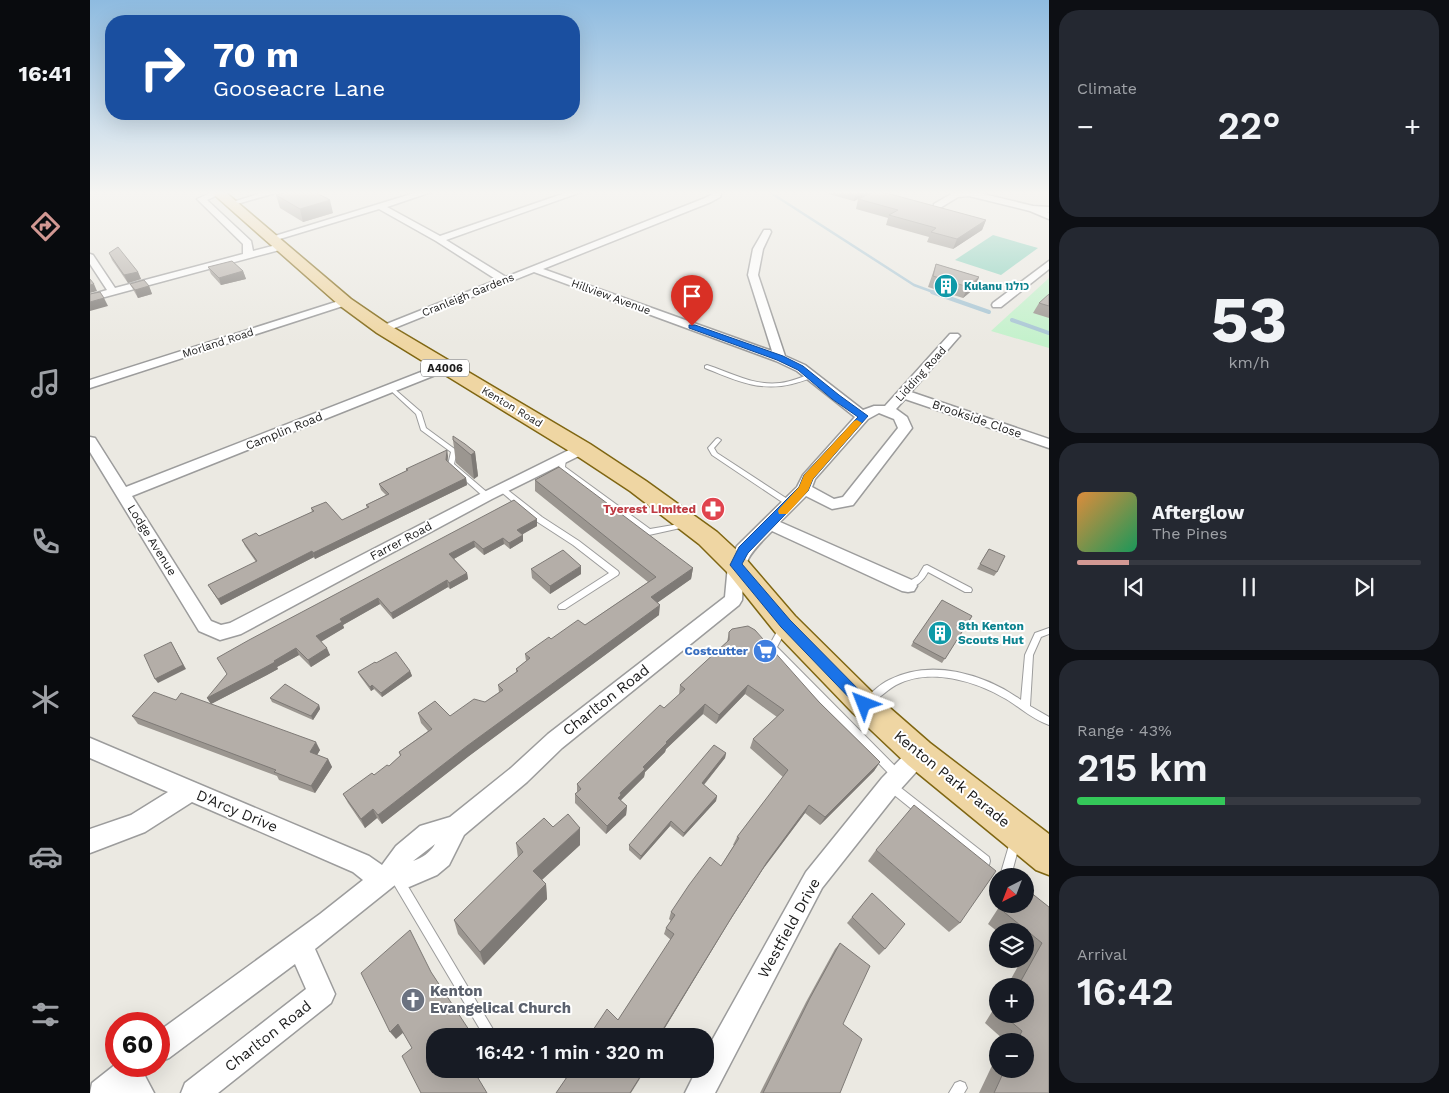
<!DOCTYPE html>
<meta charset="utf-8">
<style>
body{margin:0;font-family:"Work Sans","Noto Sans Hebrew",sans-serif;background:#242831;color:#f1f3f6;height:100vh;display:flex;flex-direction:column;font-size:19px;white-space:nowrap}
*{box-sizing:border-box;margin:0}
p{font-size:16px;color:#9ea1a6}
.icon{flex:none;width:28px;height:28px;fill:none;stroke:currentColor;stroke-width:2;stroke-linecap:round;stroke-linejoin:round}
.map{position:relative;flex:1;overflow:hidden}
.sheet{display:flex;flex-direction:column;gap:10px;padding:10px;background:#0d0f14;width:400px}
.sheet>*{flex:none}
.guide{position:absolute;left:15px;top:15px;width:475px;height:105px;border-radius:20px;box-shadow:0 5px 20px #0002;background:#1a4fa0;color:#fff;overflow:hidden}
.needle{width:32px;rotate:222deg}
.controls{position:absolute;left:899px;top:868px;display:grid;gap:10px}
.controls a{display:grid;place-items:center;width:45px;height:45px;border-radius:50%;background:#171b24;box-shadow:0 5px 20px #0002;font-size:25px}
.speed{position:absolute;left:15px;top:1012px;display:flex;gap:10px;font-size:25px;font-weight:700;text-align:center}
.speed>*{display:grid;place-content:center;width:65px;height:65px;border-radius:50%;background:#171b24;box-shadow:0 5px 20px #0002;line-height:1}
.speed .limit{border:8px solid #d22;background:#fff;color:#111}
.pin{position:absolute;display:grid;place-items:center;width:42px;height:42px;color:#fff;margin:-51px -21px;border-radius:50% 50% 50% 0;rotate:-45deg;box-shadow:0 0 5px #0007}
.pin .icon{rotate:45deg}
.me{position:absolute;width:55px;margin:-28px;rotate:315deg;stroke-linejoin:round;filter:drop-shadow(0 0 4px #0008)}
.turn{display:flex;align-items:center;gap:18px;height:105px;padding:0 25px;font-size:22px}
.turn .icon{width:65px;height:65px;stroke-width:2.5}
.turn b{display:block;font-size:35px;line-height:42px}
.big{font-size:38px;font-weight:600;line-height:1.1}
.sheet .widget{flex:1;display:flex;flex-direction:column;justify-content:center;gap:8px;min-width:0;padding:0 18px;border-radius:20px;background:#242831}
.sheet .dial{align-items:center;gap:0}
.dial b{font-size:65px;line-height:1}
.song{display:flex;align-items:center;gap:15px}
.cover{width:60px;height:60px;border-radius:8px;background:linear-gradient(135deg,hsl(30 70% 55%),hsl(150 70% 35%))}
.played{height:5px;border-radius:2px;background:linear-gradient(90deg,#d29893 15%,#363941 15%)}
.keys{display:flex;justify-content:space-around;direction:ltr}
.heat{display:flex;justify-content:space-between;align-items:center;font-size:28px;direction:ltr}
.charge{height:8px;border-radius:4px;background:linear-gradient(90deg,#34c759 43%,#363941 0)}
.trip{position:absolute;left:336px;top:1028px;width:288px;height:50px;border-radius:20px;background:#171b24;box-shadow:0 5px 20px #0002;font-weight:600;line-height:50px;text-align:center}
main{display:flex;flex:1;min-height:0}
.menu{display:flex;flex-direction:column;width:90px;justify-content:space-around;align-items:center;background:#090b0e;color:#9ea1a6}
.menu .icon{width:35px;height:35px}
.menu .active{color:#d29893}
.menu b{font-size:22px;color:#f1f3f6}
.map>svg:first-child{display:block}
.park{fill:#c3f1cb}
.pitch{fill:#89d1bc}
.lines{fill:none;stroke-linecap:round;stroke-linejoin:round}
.stream-far1{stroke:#a7c5d4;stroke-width:2.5}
.stream{stroke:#a7c5d4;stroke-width:4}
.service-casing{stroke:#9c9c9c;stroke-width:2}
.minor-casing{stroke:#9c9c9c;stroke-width:3}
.primary-casing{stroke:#7f6612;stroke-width:3}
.service{fill:#fff;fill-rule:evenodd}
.minor{fill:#fff;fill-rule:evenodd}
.primary{fill:#efd6a3;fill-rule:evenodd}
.wall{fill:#9b9690}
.shaded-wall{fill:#7e7a76}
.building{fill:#b4aea8;stroke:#7e7a76}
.route{fill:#1a73e8;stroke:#114b97}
.slow{fill:#f59e0b}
.labels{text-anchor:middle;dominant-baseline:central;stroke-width:4;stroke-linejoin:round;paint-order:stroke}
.far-culture-label{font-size:11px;font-weight:bold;fill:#0d838f;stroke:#fff;text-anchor:start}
.far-street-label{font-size:11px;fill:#1b1b1b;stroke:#fff}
.shield{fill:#fff;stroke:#5f5f5f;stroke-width:1}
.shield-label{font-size:11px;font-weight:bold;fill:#1b1b1b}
.street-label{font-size:12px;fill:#1b1b1b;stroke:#fff}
.health-label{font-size:12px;font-weight:bold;fill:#be3a42;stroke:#fff;text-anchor:end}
.culture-label{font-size:12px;font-weight:bold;fill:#0d838f;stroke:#fff;text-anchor:start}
.shop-label{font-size:12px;font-weight:bold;fill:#366cbe;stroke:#fff;text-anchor:end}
.near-street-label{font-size:15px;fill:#1b1b1b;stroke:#fff}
.near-worship-label{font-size:15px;font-weight:bold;fill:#5b616d;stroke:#fff;text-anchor:start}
</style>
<main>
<nav class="menu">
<b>16:41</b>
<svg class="icon active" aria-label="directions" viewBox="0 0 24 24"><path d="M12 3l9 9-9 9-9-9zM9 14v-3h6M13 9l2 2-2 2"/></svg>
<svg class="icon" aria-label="music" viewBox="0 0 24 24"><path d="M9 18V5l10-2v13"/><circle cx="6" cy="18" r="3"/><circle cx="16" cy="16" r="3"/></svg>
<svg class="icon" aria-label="phone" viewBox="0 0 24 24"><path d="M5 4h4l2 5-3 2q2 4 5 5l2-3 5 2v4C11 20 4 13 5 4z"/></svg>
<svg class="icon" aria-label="climate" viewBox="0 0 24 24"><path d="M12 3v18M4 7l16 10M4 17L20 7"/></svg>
<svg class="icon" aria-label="car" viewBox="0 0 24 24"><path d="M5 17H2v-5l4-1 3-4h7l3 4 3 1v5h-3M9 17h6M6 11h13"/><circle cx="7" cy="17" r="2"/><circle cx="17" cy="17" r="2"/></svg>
<svg class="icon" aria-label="filters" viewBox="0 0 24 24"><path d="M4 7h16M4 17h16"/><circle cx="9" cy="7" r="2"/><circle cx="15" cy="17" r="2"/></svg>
</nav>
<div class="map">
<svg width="959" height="1093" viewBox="0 0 959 1093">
<rect width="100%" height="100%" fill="#ebe9e2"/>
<polygon class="park" points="959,278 959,348 901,331"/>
<polygon class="pitch" points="903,235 948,248 911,275 865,260"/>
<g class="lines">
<polyline class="stream-far1" points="678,191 824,285 846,293"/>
<g class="stream">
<polyline points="842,292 899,312"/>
<polyline points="922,320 959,333"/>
</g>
<g class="service-casing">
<g id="service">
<path d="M617 365C642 373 663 386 690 383 701 382 711 377 721 374L724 376C718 380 709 382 702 384 669 392 645 380 615 368V366Z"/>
<polygon points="301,386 331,412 336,428 366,450 367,451 364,464 399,494 400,496 399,498 395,498 359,466 358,465 361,452 331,430 326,414 299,389 298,388"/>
<polygon points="628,438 631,440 624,448 627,453 702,502 704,504 702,506 698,506 622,455 618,448 626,439"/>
<polygon points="473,457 476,459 475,467 560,529 595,523 599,525 595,527 559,535 556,534 470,469 469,468 470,459"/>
<polygon points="410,487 414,487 452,517 489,541 528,571 529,573 528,575 475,609 469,609 468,607 469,605 519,573 483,545 446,521 410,491 409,489"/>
<path d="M837 565 881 588 882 590 881 592H875L838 572C834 580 825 589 815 588L814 586 815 584 828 576 834 566Z"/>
<polygon points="693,625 696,626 697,628 687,647 811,772 812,775 811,778 807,780 803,778 679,650 678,648 679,646 690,626"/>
<path d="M959 628V634L951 637 943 655 940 706 959 717V725C942 719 931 708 916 699 886 681 840 667 806 685 797 690 789 698 781 704L778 705 775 704 773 701 775 698C783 692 790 684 799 680 841 658 895 674 931 700L935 655 945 633Z"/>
<polygon points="802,782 806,784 899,857 900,861 899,865 895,866 891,865 798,790 797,787 798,784"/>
<polygon points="925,837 929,838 930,842 921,876 910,876 920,842 921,838"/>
<polygon points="306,871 310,873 407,1036 394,1036 302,881 300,877 302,873"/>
<polygon points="870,1081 875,1083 877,1088 874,1093 859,1093 865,1083"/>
</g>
</g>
<g class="minor-casing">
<g id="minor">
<polygon points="125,191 132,193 117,200 161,241 163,251 190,244 193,245 193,249 0,301 0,295 17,290 0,264 0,254 3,255 25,288 153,254 153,244 107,199"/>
<polygon points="178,191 192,191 140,206 136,204"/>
<path d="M331 191H344L297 207 350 236 481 191H494L356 240 416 277 615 198 623 194 624 191H632L630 197 621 202 453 269 682 351 658 275 663 249 674 230H680L681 232 673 249 668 275 695 356 715 365 773 410 784 406H795L860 334H868L870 336 868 338 821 392 959 439V448L815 399 806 409 817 417 822 428 763 505 742 509 716 496 690 522 824 581 827 586 824 591 818 592 812 591 682 531C653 560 655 560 652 600L649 605 472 748 437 782 374 835 359 865 347 875 319 887 305 885 225 949 245 994 241 1003 128 1093H91L95 1083 216 989 205 964 79 1058 69 1062V1031L230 914 273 880 263 872 102 802 55 832 0 853V829L41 815 78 792 0 758V738L279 856 292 865 306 846 330 826 360 817 421 768 458 734 635 597 638 565 647 546 707 487 713 475 765 417 707 371 686 361 444 272 297 331H289L287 329 289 327 407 280 346 241 289 209 183 241H177L175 239ZM789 413 804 419 808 428 753 497 744 499 722 487 725 479 778 419ZM345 844C341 852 332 858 323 861Z"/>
<polygon points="858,191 881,191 943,206 959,207 959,213 957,212 959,213 959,219 940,211 879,196 868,197 850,208 844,208 844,204 861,194"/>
<polygon points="959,261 959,269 911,307 903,307 902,305 903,303"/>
<polygon points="255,299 259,300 260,302 259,304 0,388 0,380"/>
<polygon points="354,363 360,367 358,370 42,496 121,621 131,625 140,623 392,493 487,446 497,446 499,449 497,452 402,499 151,634 130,640 109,631 0,452 0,437 5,438 36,487"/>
<polygon points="829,744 836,747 840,754 836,761 808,792 732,888 625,1093 595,1093 607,1069 615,1069 615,1053 716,872 792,778 822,747"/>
<polygon points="26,1064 26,1066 60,1066 55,1076 64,1093 0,1093 2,1083"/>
</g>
</g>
<g class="primary-casing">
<polygon id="primary" points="120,191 134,191 261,299 299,325 500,444 556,481 627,532 655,558 705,616 785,695 840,743 959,834 959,875 946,870 818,765 763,713 685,632 637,572 609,544 540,491 484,454 287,333 249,305"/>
</g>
<use href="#service" class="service"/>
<use href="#minor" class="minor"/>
<use href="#primary" class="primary"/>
</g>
<g class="wall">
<polygon points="739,191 783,191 782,192 764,201 738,194"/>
<polygon points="186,195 243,213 213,222 190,208"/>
<polygon points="768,199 896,220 892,230 863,249 837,242 839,237 796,225 798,218 766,209"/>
<polygon points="19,253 48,272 51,279 38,283 22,260"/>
<polygon points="846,264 889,277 885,288 873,298 838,287"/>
<polygon points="118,267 153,271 156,279 131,285 121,274"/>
<polygon points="40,284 59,286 62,294 48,298"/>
<polygon points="959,294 959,318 943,313 949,303"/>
<polygon points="363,440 385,452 388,476 384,479 366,463"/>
<polygon points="358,456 357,462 376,478 377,485 225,559 224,557 131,605 122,591 118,585 166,562 155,546 152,540 169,536 222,512 221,508 252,520 277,508 276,505 296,495 291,490 289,484 316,471 316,469"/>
<polygon points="445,480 603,568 601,579 568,602 569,615 379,756 292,824 287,818 275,828 258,803 253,794 299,766 310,756 309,752 338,731 331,723 328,713 360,716 395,702 409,692 408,685 426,673 426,669 436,661 435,654 461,639 495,625 558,582 445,491"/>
<polygon points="424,500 447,526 432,534 433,541 420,549 414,544 394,555 385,547 364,559 377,573 378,579 360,589 358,587 303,619 290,604 253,625 254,628 231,641 240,655 221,667 209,655 187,667 188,669 177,675 121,704 117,698"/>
<polygon points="899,549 907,572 904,576 887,569"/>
<polygon points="441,569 491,574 460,594 442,578"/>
<polygon points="882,616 852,663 821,646 823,642"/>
<polygon points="639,632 729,702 790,762 784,771 730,825 715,813 673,869 639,922 570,1036 499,1036 528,1020 581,940 574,934 576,928 581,921 579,919 581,912 631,866 644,845 643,845 647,837 693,777 660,748 663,739 687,717 655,694 626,724 613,714 576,749 575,752 555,772 554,777 531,800 531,801 537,806 536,815 516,834 485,803 485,794 487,792 487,784 589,695 590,685 637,642"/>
<polygon points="286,663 320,671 322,676 292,697 284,689 281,691 270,676 268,672"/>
<polygon points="180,698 229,705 230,709 223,720 182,702"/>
<polygon points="42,716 230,750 227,755 238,759 242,767 225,793 189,780 187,776 48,724"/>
<polygon points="636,753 635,758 614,785 627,796 626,801 593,837 580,826 550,860 539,850 539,845"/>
<polygon points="463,827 490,845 452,880 456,884 457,899 394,965 368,934 364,920 428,858 426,843"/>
<polygon points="786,850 870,923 859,932 778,861"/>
<polygon points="782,893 795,949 789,955 757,923"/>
<polygon points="911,904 935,904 959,907 959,1093 889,1093 908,1053 908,1069 935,1069 935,1041 913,1041 914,1040 895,1023 908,1002 908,1014 935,1014 935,986 917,986 932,959 935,959 935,931 908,932 898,924"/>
<polygon points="750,943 753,1024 750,1093 670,1093 716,1002 745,949"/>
<polygon points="466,1069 556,1069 541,1093 466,1093 476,1079"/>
</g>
<g class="shaded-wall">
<polygon points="768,191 783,191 782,192 764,201 766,192"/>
<polygon points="240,200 243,213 213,222 210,209"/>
<polygon points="896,220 892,230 863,249 867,239"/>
<polygon points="153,271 156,279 131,285 129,278"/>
<polygon points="48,272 51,279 38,283 34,275"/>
<polygon points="889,277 885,288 873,298 878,287"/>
<polygon points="4,284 7,291 0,293 0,285"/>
<polygon points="59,286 62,294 48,298 45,290"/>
<polygon points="14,298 18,306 0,311 0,302"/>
<polygon points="357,450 358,456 357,466 356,460"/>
<polygon points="385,452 388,476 384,479 381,455"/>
<polygon points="376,478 377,485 225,559 223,553"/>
<polygon points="447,519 447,526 428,537 427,530"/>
<polygon points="433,535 433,541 420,549 419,543"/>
<polygon points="413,538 414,544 394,555 393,549"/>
<polygon points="384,541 385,547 360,561 359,554"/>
<polygon points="222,551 224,557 131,605 128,599"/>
<polygon points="491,566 491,574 460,594 460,586"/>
<polygon points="603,568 601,579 560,608 561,597"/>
<polygon points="377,573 378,579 360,589 359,583"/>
<polygon points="357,580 358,587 303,619 301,613"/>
<polygon points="288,598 290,604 253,625 254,628 229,643 226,636 250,619"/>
<polygon points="570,605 569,615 379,756 292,824 288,815 377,746"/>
<polygon points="81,642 96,669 68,683 65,679"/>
<polygon points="206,648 209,655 187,667 188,669 177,675 121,704 117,698"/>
<polygon points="237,648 240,655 221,667 218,660"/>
<polygon points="320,671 322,676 292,697 291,693"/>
<polygon points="282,685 284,689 281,691 280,687"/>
<polygon points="658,685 655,694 626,724 629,715"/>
<polygon points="615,704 613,714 576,749 575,752 555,772 554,777 531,800 530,803 528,798 530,793 576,742"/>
<polygon points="229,705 230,709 223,720 221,716"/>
<polygon points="226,742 230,750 224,760 220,752"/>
<polygon points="636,753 635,758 611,788 612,783"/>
<polygon points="238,759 242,767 225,793 221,786"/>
<polygon points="790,762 784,771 730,825 735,817"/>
<polygon points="627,796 626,801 593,837 594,833"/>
<polygon points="719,805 715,813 673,869 639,922 570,1036 569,1036 643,915 677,862"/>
<polygon points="537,806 536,815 516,834 517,826"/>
<polygon points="283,809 287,818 275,828 271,819"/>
<polygon points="581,821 580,826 550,860 551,856"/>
<polygon points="490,828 490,845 445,886 443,871"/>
<polygon points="456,884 457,899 394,965 390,952"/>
<polygon points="308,1024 314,1032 306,1039 300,1032"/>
<polygon points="389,1069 398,1069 388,1079 385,1073"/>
</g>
<g class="building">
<polygon points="200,191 223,191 240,200 210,209 186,195"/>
<polygon points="785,191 789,191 896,220 867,239 841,232 846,228 799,215 808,210 768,199"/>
<polygon points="28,247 48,272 34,275 19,253"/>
<polygon points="142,261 153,271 129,278 118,267"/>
<polygon points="846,264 889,277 878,287 843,276"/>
<polygon points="0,279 4,284 0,285"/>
<polygon points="54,280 59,286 45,290 40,284"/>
<polygon points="10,292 14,298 0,302 0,294"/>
<polygon points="959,294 959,306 949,303"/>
<polygon points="363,436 375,444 385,452 381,455 363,440"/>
<polygon points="357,450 356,460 376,478 223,553 222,551 128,599 118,585 167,561 152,540 166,533 169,536 224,511 221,508 236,502 252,520 279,507 276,505 299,494 289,484 318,470 316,469"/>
<polygon points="469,467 603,568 561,597 570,605 377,746 288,815 283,809 271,819 253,794 282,773 284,775 297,765 299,766 311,755 309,752 342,729 328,713 345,701 360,716 384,699 395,702 413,690 408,685 428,671 426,669 440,658 435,654 459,637 461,639 488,620 495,625 566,577 445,480"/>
<polygon points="424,500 447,519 427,530 433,535 419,543 413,538 393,549 384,541 359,554 377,573 359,583 357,580 301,613 288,598 250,619 252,622 226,636 237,648 218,660 206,648 184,661 185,662 174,668 117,698 137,674 127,658 159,640"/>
<polygon points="899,549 915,556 907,572 890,564"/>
<polygon points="473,550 491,566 460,586 441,569"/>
<polygon points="852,600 882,616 855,659 823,642"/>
<polygon points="658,626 665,630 729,702 790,762 735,817 719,805 677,862 643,915 569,1036 499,1036 517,1009 528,1020 584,934 576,928 585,915 581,912 599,885 620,857 631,866 649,838 647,837 698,770 663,739 694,710 658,685 629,715 615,704 576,742 577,743 553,767 555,769 530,793 531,795 528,798 537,806 517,826 485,794 491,789 487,784 570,705 574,708 595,689 590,685 639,640 639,632 642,629"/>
<polygon points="81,642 93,665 65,679 54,655"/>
<polygon points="306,652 320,671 291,693 282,685 280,687 268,672 285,662 286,663"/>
<polygon points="195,684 229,705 221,716 180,698"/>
<polygon points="64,692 86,700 91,693 226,742 220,752 238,759 221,786 184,772 186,770 42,716"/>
<polygon points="624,745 636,753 612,783 627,796 594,833 581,821 551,856 539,845"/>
<polygon points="824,805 906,871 870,923 786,850"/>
<polygon points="478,814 490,828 443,871 456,884 390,952 364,920 433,852 426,843 454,818 463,827"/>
<polygon points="935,888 959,907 959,1093 904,1093 915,1069 935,1069 935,1041 927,1041 932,1031 912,1014 935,1014 935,986 928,986 952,943 914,912 919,904 935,904"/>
<polygon points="782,893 815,924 795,949 762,917"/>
<polygon points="320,930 341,972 383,1036 345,1036 345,1069 389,1069 385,1073 397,1093 331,1093 312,1056 322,1048 308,1024 300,1032 271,973"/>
<polygon points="750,943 780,966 753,1024 772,1039 750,1093 673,1093 720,998"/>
<polygon points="470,1069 555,1069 540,1093 466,1093 477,1077"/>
</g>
<linearGradient id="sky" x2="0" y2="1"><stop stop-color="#8ebbe0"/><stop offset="0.56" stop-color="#f6f5f2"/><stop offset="1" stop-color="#f6f5f2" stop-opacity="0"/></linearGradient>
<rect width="959" height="344" fill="url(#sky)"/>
<polygon class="route" points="599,325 605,325 693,356 713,366 749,395 778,416 723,479 718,491 658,553 652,564 700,620 779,700 781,704 779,708 774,710 769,708 691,627 640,565 649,547 709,487 714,475 768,417 742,399 708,370 687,360 599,328"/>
<polygon class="slow" points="767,420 772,423 723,479 718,491 697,514 689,514 688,511 689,509 709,487 714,475 764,421"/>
<defs>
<g id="building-disc" transform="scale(1.25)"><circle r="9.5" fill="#0f9aa8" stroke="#fff"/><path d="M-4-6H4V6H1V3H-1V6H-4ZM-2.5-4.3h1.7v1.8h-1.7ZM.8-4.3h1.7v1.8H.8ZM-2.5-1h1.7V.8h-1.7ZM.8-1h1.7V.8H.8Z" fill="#fff"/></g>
<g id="pharmacy-disc" transform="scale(1.25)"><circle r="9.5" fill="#e0444e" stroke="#fff"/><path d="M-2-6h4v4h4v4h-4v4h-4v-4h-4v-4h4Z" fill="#fff"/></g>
<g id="supermarket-disc" transform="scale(1.25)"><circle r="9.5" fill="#3f7fe0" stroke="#fff"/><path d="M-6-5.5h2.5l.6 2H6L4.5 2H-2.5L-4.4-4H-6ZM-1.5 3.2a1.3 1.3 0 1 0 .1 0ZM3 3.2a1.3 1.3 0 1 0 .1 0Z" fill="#fff"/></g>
<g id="church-disc" transform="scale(1.25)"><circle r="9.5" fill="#6b7280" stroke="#fff"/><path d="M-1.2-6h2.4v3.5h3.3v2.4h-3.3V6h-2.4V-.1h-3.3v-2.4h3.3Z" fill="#fff"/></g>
</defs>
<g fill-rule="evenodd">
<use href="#building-disc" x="856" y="286"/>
<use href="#pharmacy-disc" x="623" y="509"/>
<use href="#building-disc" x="850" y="633"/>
<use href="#supermarket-disc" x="675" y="651"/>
<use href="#church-disc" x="323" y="1000"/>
</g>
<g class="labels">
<g class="far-culture-label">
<text x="874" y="286">Kulanu כולנו</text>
</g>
<g class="far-street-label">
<text transform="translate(378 295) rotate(-22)">Cranleigh Gardens</text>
<text transform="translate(521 297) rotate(20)">Hillview Avenue</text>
<text transform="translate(128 343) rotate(-18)">Morland Road</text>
<text transform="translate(831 374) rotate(-48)">Lidding Road</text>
<text transform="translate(422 407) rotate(31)">Kenton Road</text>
</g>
<rect class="shield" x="331" y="359.5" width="48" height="17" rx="4"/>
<g class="shield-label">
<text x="355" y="368">A4006</text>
</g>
<g class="street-label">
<text transform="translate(887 419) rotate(19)">Brookside Close</text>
<text transform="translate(194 431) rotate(-22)">Camplin Road</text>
<text transform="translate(62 540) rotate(58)">Lodge Avenue</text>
<text transform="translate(311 541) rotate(-28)">Farrer Road</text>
</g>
<g class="health-label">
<text x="606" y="509">Tyerest Limited</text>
</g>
<g class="culture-label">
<text x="868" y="626">8th Kenton<tspan x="868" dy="14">Scouts Hut</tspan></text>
</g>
<g class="shop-label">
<text x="658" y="651">Costcutter</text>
</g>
<g class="near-street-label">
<text transform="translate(516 700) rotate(-38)">Charlton Road</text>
<text transform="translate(862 779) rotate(39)">Kenton Park Parade</text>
<text transform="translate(147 811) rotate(23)">D'Arcy Drive</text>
<text transform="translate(699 928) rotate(-61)">Westfield Drive</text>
<text transform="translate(178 1036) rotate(-38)">Charlton Road</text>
</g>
<g class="near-worship-label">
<text x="340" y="991">Kenton<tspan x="340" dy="17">Evangelical Church</tspan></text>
</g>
</g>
</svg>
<div class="controls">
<a><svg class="needle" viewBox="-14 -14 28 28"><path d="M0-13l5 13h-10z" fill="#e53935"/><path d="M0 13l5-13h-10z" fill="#9ea1a6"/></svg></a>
<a><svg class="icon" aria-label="layers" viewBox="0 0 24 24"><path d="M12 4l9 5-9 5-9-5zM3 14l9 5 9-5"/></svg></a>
<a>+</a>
<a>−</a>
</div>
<div class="speed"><div class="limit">60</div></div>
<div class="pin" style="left:602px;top:326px;background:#d93025"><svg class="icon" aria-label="arrive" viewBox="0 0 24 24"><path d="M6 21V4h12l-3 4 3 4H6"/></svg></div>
<svg class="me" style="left:774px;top:704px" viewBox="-20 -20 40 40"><path d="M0-17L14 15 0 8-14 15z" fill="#1a73e8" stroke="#fff" stroke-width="4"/></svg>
<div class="trip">16:42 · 1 min · 320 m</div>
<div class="guide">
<div class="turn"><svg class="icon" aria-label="right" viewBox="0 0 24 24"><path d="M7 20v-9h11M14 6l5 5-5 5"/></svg><div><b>70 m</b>Gooseacre Lane</div></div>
</div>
</div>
<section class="sheet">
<div class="widget"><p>Climate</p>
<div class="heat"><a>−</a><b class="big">22°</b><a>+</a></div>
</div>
<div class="widget dial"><b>53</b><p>km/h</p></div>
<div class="widget">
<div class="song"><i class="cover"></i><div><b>Afterglow</b><p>The Pines</p></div></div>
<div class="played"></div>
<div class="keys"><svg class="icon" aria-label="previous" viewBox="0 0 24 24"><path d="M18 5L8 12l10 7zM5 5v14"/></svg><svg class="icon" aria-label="pause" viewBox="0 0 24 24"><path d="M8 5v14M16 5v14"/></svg><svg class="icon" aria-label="next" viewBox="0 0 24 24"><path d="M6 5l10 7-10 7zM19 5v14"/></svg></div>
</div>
<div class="widget"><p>Range · 43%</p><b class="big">215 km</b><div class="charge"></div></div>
<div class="widget"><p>Arrival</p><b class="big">16:42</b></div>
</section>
</main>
